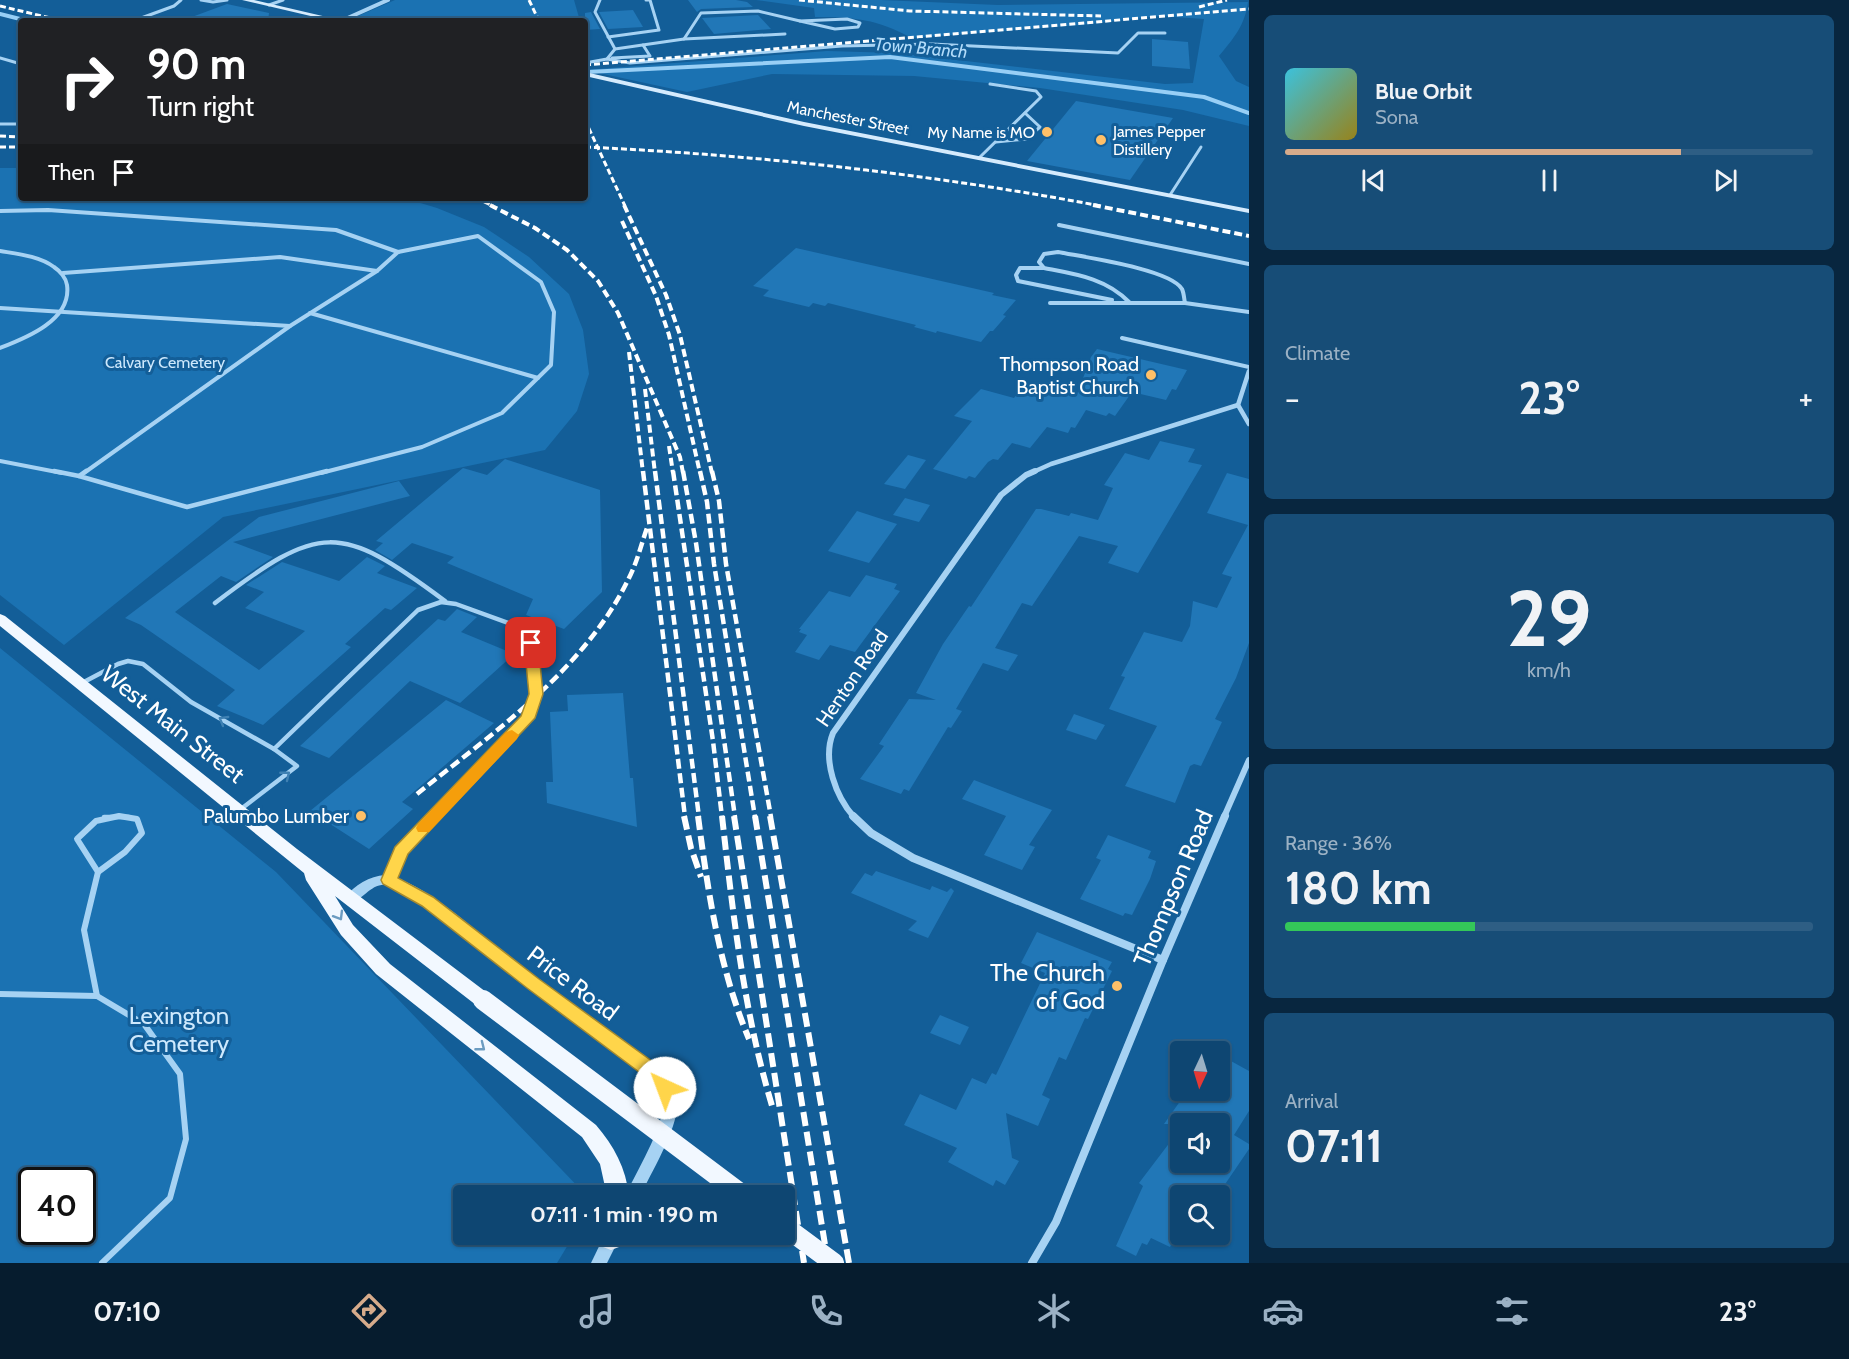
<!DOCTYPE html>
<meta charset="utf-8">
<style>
body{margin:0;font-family:Cabin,sans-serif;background:#174d77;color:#f1f3f6;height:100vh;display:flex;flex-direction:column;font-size:22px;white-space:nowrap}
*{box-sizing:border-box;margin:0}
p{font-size:20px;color:#9bb1c4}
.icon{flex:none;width:33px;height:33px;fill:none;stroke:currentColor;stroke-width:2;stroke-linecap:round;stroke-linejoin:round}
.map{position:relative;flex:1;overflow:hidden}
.side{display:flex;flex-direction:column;gap:15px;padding:15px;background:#08263f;width:600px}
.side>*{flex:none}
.guide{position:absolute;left:18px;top:18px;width:570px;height:183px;border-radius:6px;box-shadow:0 2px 4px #0004,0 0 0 2px #2e5e84;background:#202124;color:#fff;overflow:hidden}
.needle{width:39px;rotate:184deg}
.fabs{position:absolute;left:1170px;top:1041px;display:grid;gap:12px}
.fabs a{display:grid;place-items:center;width:60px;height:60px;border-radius:6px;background:#0e4672;box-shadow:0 2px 4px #0004,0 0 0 2px #2e5e84;font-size:30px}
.speed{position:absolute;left:18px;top:1167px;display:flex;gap:12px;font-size:30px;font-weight:700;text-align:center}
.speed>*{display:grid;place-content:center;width:78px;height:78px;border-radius:50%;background:#0e4672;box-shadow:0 2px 4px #0004,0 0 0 2px #2e5e84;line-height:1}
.speed .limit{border:3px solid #111;border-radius:9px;background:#fff;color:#111}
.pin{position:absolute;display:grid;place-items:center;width:51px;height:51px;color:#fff;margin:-26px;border-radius:12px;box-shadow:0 3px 9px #0006}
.me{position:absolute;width:66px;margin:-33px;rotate:317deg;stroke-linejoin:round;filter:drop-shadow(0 0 4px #0008)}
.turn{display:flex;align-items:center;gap:21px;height:126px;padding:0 30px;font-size:27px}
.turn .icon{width:78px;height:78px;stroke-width:2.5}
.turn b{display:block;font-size:42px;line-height:51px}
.then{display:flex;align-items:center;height:57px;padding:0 30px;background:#0003;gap:12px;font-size:22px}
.big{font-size:45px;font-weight:700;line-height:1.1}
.side .card{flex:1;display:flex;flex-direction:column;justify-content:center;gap:9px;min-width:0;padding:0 21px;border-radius:9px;background:#174d77}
.side .dial{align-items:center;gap:0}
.dial b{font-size:78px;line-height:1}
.song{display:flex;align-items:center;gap:18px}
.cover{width:72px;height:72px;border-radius:9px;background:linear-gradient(135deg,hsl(190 70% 55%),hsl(50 70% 35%))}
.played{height:6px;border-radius:3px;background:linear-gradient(90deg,#d6ab8b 75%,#2e5e84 75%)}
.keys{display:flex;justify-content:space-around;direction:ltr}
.heat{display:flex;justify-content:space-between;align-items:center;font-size:33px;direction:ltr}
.charge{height:9px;border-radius:4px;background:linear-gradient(90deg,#34c759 36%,#2e5e84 0)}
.trip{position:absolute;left:453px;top:1185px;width:342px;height:60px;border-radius:6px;background:#0e4672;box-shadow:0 2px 4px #0004,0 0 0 2px #2e5e84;font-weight:700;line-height:60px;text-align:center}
.tab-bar{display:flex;height:96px;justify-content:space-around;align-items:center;background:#061c2e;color:#9bb1c4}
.tab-bar .icon{width:42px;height:42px}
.tab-bar .selected{color:#d6ab8b}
.tab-bar b{font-size:27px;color:#f1f3f6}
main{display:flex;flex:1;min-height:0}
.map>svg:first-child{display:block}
.green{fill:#1b72b2;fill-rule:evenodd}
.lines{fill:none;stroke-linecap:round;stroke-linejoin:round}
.stream{stroke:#98cff6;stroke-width:4}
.building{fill:#2177b7}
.service-far3{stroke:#a6d2f3;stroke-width:3}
.service-far2{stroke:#a6d2f3;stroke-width:4}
.service-far1{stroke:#a6d2f3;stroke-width:4.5}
.service{stroke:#a6d2f3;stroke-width:6}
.minor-far3{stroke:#a6d2f3;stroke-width:4}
.minor-far2{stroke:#a6d2f3;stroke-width:4.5}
.minor-far1{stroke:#a6d2f3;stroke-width:6}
.minor{stroke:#a6d2f3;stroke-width:8}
.tertiary{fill:#a6d2f3;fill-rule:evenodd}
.secondary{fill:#d5ebfd;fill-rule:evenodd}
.primary{fill:#f2f8ff;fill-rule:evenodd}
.rail-far3{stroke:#fff;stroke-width:3;stroke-dasharray:6 3;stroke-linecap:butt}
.rail-far2{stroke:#fff;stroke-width:4;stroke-dasharray:8 4;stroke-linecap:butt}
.rail-far1{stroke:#fff;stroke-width:4.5;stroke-dasharray:10 4.5;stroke-linecap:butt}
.rail{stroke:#fff;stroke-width:6;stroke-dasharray:14 6;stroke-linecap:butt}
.primary-bridge{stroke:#f2f8ff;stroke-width:20}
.oneway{stroke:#3f81b3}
.oneway2{stroke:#6c9cc1}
.route{fill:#ffd54a;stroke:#a68a30;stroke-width:1.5}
.slow{fill:#f59e0b}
.poi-dot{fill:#ffc068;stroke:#135e98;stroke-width:2}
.labels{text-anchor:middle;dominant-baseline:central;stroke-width:6;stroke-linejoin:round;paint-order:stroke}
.far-street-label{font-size:16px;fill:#fff;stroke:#135e98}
.far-poi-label{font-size:16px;fill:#fff;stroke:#135e98;text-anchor:start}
.far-park-label{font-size:16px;fill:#cee9fd;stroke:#135e98}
.far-water-label{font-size:18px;font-style:italic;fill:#b2dcfa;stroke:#135e98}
.poi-label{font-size:20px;fill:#fff;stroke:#135e98;text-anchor:end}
.street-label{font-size:20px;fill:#fff;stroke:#135e98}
.near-street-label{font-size:24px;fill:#fff;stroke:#135e98}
.near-poi-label{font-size:24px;fill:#fff;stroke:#135e98;text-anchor:end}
.near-park-label{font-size:24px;fill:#cee9fd;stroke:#135e98}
</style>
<main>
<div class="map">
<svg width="1249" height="1263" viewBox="0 0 1249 1263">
<rect width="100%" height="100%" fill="#135e98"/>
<g class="green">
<polygon points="395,0 574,0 580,21 354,20 358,16"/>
<path d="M756 0H881L998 5 1248 2C1245 25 1234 38 1219 56L1236 81 1249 87V126L1183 110 1040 88 914 76 772 74 687 92 585 70 827 51 896 53 1165 84 1193 83 1204 19 1160 16 1081 25 912 38C876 19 855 17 815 17L814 8Z"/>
<polygon points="0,168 21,168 21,198 404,198 437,208 484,227 529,257 569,294 583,330 589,374 577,411 545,450 223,517 64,645 0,595"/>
<path d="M0 648 276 872 586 1195 464 1196V1234L574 1235 557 1263H0ZM32 1180H82V1232H32Z"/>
</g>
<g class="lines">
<g class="stream">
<polyline points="0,14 28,21"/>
<polyline points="587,72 890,57 1204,97 1249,113"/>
</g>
</g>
<g class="building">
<polygon points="688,0 736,0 747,2 753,7 701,9 697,12"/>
<polygon points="227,4 269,13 268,21 181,21"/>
<polygon points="633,10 643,27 608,29 599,12"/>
<polygon points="591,12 592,14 600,29 585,30 585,13"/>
<polygon points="758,15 771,29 714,34 702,18"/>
<polygon points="1152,39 1188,42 1190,69 1152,66"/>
<polygon points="1076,101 1173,118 1130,180 1027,161"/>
<polygon points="796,248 994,293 992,295 1016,300 1003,315 1006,316 993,331 990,331 981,342 937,331 936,333 929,331 914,327 916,325 828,303 825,306 813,303 809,307 763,296 769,290 753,286"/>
<polygon points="1097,349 1187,370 1176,390 1172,389 1166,400 1132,392 1115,416 1109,413 1106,416 1086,410 1075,428 1071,427 1068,433 1047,427 1030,448 1012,443 998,460 993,459 988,462 975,478 969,476 966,479 933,469 972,421 954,416 981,389 1014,398 1019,391 1024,392 1032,382 1077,394 1091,357"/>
<polygon points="1160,441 1195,449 1188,462 1202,465 1138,573 1108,563 1118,546 1079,536 1032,606 1022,603 995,648 1018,655 1008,671 983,663 956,709 962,711 951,728 948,727 909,791 904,789 901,794 860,779 884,746 879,744 909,699 936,700 916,693 943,644 969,606 971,607 1036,509 1041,509 1069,516 1071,513 1098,520 1113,488 1104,485 1125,453 1149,460"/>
<polygon points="908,455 926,460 905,489 884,484"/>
<polygon points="505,459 600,490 602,592 564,629 526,615 533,599 447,563 454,557 412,543 392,560 375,550 383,543 376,541 463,468 487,475"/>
<polygon points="1227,473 1249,479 1249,643 1236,678 1215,719 1222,722 1201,766 1194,764 1190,766 1175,803 1125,786 1157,726 1109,709 1125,677 1121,676 1144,632 1182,642 1190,626 1193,601 1217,608 1232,577 1222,574 1248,525 1207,513"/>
<polygon points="399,481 410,496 233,542 273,557 236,582 221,576 175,612 259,670 305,631 245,608 264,592 246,585 282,562 339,581 367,557 385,566 377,573 417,588 391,610 385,608 345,644 351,647 263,725 217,706 235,690 141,625 125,618 259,517"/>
<polygon points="905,498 930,505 919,522 893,515"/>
<polygon points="857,511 897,524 869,563 828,551"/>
<polygon points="866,575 897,584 894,589 900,591 855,652 830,645 819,660 795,652 807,635 799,632 801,629 799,629 829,591 850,597"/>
<polygon points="457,609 477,617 461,632 514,654 460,703 410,681 329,758 300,746 438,619 445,621"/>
<polygon points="623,693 630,778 633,778 637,827 547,803 546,782 553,782 550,712 568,711 567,695"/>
<polygon points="446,700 494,723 402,802 413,809 369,849 310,811"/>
<polygon points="1074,714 1105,725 1096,740 1066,730"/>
<polygon points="974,780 1052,810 1029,845 1035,847 1022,870 984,855 1006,816 962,799"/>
<polygon points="1108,835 1151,851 1148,858 1156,861 1150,879 1132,915 1125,913 1123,916 1080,899 1101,860 1096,858"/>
<polygon points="876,871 930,890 932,886 947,892 951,888 954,891 928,938 908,930 917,921 851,893 865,873 872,876"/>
<polygon points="1037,932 1112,962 1108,969 1112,971 1088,1019 1085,1018 1066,1060 1059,1057 1042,1095 1050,1099 1038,1126 1006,1113 1012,1158 1019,1161 1005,1185 996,1180 993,1186 948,1162 957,1148 904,1125 920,1094 956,1110 972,1078 986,1084 992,1073 996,1075 1045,973 1021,963"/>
<polygon points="940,1015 969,1027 960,1045 930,1033"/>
<polygon points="1220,1055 1249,1071 1249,1111 1234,1135 1249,1144 1249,1149 1217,1196 1180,1196 1180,1227 1170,1247 1151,1238 1147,1245 1142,1243 1136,1256 1116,1246 1143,1186 1139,1183 1180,1129 1180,1162 1220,1162 1220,1124 1164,1124 1188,1090 1220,1090"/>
</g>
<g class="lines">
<g class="service-far3">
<polyline points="201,0 213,2 227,0"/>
<polyline points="600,0 595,12 615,49"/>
<polyline points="269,5 283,0"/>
<polygon points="847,19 860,23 858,27 835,29 800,21"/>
<polyline points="133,21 174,6 181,0"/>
<polyline points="608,37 659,30 650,0 646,0"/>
<polyline points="684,39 701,13 758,11 800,21"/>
<polyline points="0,58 21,64"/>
<polyline points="612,58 650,56 643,45"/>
<polyline points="607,59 630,63 842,46 932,44 1118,53 1138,33 1165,33"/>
<polyline points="585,63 607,59 615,49 684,39 785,34"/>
<polyline points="0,124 21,124"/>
<polyline points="996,142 1026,139 1040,127 1025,113"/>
<polyline points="979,158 1041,97 1036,91 990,84"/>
<polyline points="1170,195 1201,147"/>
</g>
<g class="service-far2">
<polyline points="0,211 48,210 336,230 398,252"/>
<polyline points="1059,225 1249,264"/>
<path d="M0 251C18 254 39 256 54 267 60 271 66 278 67 285 72 320 26 338 0 348"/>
<polyline points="1043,268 1020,268 1016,275 1018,281 1112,300"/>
<polyline points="63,273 280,257 377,271"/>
<path d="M1129 302C1106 278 1075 274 1044 268L1039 262 1044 254 1058 252C1083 257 1170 269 1182 289 1184 293 1184 299 1185 303"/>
<polyline points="1050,303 1185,303 1249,312"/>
<polyline points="0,308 290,326"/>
<polyline points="310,313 538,378"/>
<polyline points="1122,338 1249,367"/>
<polyline points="0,461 62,473"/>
<polyline points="84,473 290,326 377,271 398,252"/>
<polyline points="321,473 422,447 502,413 551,365 554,312 541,282 478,236 398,252"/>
</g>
<g class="service-far1">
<polyline points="54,471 79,476"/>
<polyline points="86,471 79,476 187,507 327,471"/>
<path d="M215 603C320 523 339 522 445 601"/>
<polyline points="82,683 118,664 128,661 143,664 191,702 274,749"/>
<polyline points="241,809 297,766 274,749 418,610 441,602 456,604 519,627 531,643 536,694 528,718 433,817"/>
<polyline points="104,817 129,817"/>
</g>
<g class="service">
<polygon points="119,816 137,819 142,833 125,852 98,872 77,839 96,821"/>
<polyline points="389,880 401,851 434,816"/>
<polyline points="0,994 97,996 144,1024 180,1074 186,1139 170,1198 102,1263"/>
<polyline points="97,996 84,930 98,872"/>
</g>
<polyline class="minor-far3" points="341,21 388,0"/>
<g class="minor-far2">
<polyline points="1249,371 1238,405 1249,424"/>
<polyline points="1031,473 1051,464 1238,405"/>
</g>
<g class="minor-far1">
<path d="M854 817C836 797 822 760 833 733L1001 495 1026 475 1035 471"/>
<polyline points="1224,817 1249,760"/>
</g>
<g class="minor">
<polyline points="853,816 871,833 913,858 1163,960"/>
<polyline points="1032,1263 1056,1222 1163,960 1225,816"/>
</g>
<g class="tertiary">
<path d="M385 875C430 884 481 937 518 965 564 1000 611 1035 658 1069 665 1078 676 1089 677 1101 680 1125 651 1173 640 1196H625C636 1172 665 1126 663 1100 662 1091 654 1084 648 1077 595 1038 542 999 491 958 461 934 428 899 391 886 370 879 362 906 347 901L345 898C354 885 370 876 385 875Z"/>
<polygon points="605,1234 618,1234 620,1237 607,1263 591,1263"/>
</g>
<g class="secondary">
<polygon points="242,0 254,0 344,21 332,21"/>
<polygon points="585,72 804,122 1249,209 1249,213 804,126 585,76"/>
</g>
<g class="primary">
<path d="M0 614 5 616 297 849 490 995 493 1000 490 1005 483 1008 476 1005 335 896 353 925 390 964 596 1125C614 1146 626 1168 629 1196H607L600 1164 582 1137 376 974 341 935 306 880 304 873 0 626Z"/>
<polygon points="601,1234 623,1234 619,1247 611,1250 603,1247 600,1240"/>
</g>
<g class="rail-far3">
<polyline points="529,0 539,21"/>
<polyline points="799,0 910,11 1101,16"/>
<polyline points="0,6 63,21"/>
<polyline points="1199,7 1227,0"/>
<polyline points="585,65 1249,9"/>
<polyline points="585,120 625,206"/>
<polyline points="0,136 21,137"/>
<polyline points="0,147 21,147"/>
<path d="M585 147C758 155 931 174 1101 206"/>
<polyline points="476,198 493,206"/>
</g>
<g class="rail-far2">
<polyline points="490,205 535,228 567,250 598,281 618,313 680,457 683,473"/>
<polyline points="624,205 666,295 680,335 712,473"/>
<polyline points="1093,205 1249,236"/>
<polyline points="622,221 656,296 669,335 700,473"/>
<polyline points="629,352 643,473"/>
<polyline points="645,389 655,473"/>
<polyline points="669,446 673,473"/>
</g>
<g class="rail-far1">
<polyline points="643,471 685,817"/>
<polyline points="655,471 699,817"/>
<polyline points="673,471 713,741 722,817"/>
<polyline points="683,471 696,543 735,817"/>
<polyline points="700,471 707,502 714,564 755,817"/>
<polyline points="712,471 719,501 726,564 771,817"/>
<path d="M417 794C493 733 584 670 628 580 637 563 641 545 647 528"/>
</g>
<g class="rail">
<polyline points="684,816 691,848 701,877"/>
<path d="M698 816C708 892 719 968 749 1039"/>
<path d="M722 816C733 915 744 1014 773 1109"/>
<polyline points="734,816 804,1263"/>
<polyline points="755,816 828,1263"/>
<polyline points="770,816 849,1263"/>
</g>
<g class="primary-bridge">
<polyline points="483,1000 744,1196"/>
<polyline points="784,1226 834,1263"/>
</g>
</g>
<defs><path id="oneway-chevron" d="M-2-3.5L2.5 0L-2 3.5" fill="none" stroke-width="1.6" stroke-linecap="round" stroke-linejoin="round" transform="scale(1.5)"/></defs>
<g class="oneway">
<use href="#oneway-chevron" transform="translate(223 720) rotate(-150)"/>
<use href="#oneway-chevron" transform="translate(286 775) rotate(-39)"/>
</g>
<g class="oneway2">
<use href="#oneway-chevron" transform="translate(339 916) rotate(59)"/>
<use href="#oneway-chevron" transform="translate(481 1047) rotate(38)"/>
</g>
<path class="route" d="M531 638 538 643 543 694 535 718 408 854 398 878 433 897 539 979 660 1067 674 1088 672 1094C659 1098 654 1087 647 1078L527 988 422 906 383 884 381 880 395 847 521 716 529 694 524 643Z"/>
<polygon class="slow" points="512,730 519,735 517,739 429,832 418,832 416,828 418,824 506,732"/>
<g class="poi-dot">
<circle cx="1047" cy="132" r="6"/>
<circle cx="1101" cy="140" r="6"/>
<circle cx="1151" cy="375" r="6"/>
<circle cx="361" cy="816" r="6"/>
<circle cx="1117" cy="986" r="6"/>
</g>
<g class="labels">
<g class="far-street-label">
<text transform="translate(848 118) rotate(11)">Manchester Street</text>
</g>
<g class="far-poi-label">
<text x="1113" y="131">James Pepper<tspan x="1113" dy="18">Distillery</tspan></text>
<text x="1035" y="132" text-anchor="end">My Name is MO</text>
</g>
<g class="far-park-label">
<text x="165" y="362">Calvary Cemetery</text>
</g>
<g class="far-water-label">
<text transform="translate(921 48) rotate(5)">Town Branch</text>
</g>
<g class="poi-label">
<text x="1139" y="364">Thompson Road<tspan x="1139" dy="23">Baptist Church</tspan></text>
<text x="349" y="816">Palumbo Lumber</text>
</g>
<g class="street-label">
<text transform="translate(852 678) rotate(-56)">Henton Road</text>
</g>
<g class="near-street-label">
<text transform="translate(173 724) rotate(38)">West Main Street</text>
<text transform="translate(1173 888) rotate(-67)">Thompson Road</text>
<text transform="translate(573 983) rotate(37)">Price Road</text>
</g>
<g class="near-poi-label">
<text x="1105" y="972">The Church<tspan x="1105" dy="28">of God</tspan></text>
</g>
<g class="near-park-label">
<text x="179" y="1015">Lexington<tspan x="179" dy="28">Cemetery</tspan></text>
</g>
</g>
</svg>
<div class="fabs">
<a><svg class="needle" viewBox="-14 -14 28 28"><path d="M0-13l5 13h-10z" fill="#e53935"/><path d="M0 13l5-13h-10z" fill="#9bb1c4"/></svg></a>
<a><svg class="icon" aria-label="sound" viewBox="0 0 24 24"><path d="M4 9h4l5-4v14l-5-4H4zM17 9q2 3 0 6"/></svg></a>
<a><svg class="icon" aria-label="search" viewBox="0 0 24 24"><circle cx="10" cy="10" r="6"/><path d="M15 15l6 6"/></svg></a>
</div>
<div class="speed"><div class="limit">40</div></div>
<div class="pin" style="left:531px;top:643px;background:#d93025"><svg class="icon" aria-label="arrive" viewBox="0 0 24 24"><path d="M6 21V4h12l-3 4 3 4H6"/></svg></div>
<svg class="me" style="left:665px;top:1088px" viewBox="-20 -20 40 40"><circle r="19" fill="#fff"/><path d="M0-13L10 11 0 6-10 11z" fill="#ffd54a"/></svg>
<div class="trip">07:11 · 1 min · 190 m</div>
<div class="guide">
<div class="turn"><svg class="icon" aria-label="right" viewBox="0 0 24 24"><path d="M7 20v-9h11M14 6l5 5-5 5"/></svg><div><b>90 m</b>Turn right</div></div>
<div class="then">Then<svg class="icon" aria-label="arrive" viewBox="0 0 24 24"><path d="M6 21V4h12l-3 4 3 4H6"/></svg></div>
</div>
</div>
<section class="side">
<div class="card">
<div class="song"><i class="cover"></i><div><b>Blue Orbit</b><p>Sona</p></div></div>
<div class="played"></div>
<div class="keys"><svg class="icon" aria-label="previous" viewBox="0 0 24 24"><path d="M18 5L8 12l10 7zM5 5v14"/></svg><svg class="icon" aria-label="pause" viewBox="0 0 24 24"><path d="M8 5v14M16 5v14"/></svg><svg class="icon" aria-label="next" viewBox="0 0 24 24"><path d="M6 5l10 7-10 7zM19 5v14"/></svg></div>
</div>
<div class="card"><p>Climate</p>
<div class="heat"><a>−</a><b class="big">23°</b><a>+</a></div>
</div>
<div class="card dial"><b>29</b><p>km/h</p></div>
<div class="card"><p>Range · 36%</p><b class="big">180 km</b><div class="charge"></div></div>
<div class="card"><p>Arrival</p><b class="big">07:11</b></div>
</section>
</main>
<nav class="tab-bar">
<b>07:10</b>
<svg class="icon selected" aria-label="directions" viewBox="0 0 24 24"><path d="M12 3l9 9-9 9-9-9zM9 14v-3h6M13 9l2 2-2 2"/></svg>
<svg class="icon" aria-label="music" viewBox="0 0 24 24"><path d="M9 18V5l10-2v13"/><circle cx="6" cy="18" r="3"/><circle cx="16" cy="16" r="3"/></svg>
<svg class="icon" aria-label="phone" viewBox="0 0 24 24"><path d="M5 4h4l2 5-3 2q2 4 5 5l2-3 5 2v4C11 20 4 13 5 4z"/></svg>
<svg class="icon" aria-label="climate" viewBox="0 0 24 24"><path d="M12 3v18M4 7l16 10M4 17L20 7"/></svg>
<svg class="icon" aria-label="car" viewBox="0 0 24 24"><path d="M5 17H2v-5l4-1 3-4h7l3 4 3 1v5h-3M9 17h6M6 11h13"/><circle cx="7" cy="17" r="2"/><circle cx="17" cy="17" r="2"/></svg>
<svg class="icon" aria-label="filters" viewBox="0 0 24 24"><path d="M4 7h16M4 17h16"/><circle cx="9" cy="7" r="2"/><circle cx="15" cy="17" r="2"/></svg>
<b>23°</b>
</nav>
